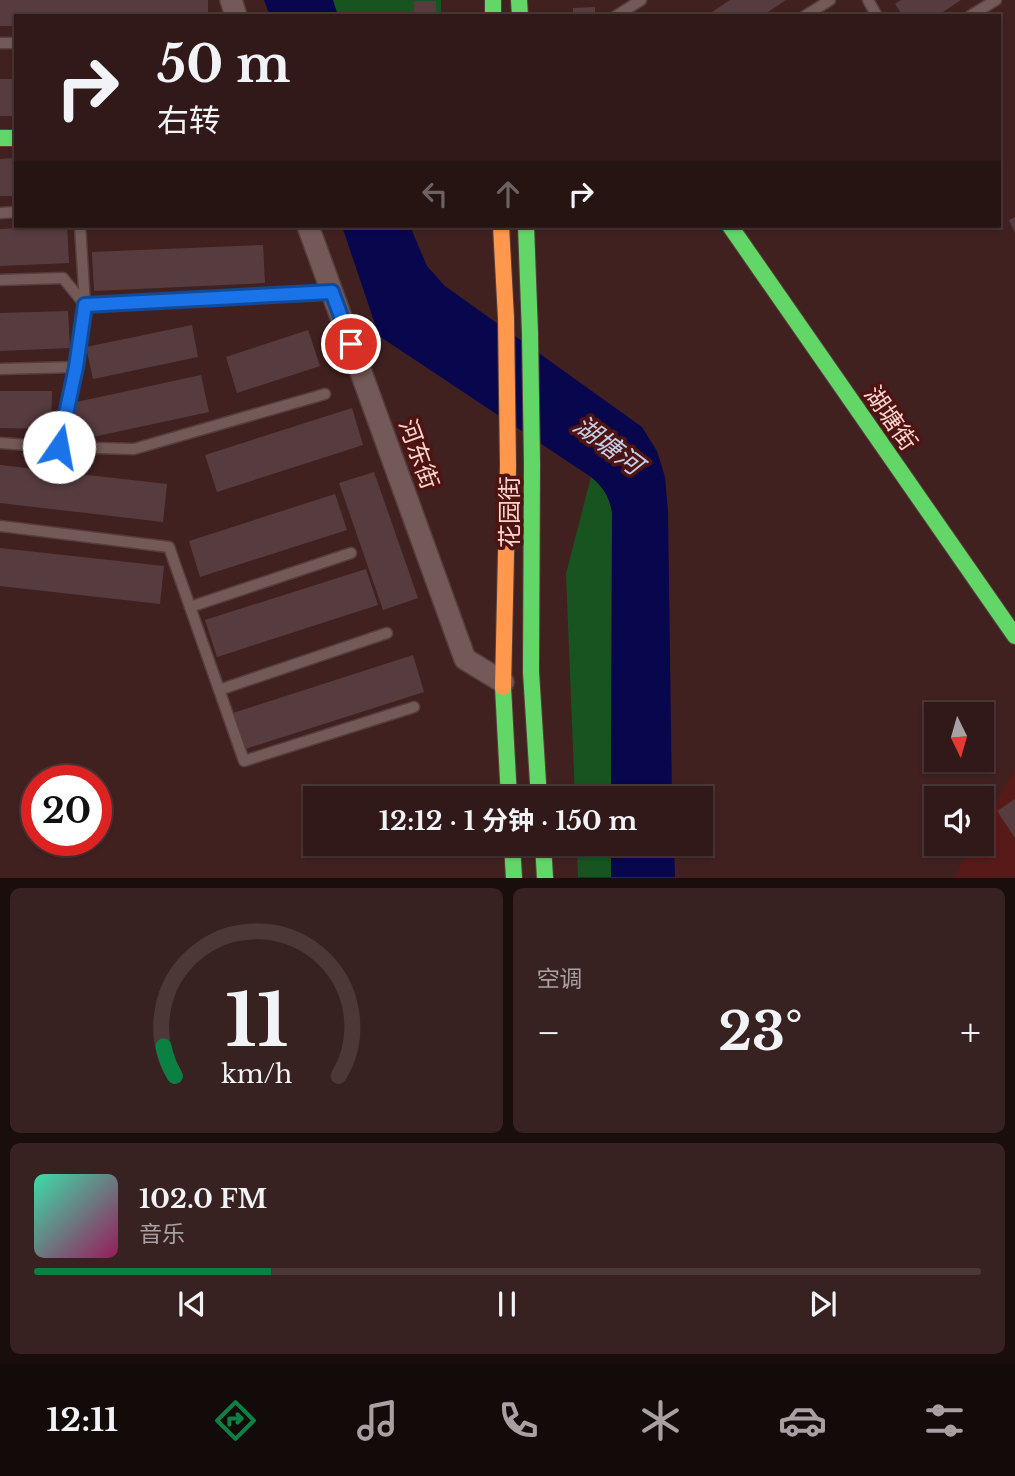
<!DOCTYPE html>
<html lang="zh">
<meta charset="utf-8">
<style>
body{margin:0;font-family:"Libre Baskerville","Noto Sans SC",serif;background:#382221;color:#f1f3f6;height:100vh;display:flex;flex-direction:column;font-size:26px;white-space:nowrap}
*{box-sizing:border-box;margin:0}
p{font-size:23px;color:#a8a0a2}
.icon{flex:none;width:38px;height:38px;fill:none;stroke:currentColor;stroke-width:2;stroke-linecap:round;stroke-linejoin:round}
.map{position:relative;height:878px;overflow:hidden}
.details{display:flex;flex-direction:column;gap:10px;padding:10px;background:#1a0e0d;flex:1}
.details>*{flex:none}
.top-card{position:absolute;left:14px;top:14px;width:987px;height:214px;border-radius:0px;box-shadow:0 2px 5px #0004,0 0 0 2px #4b3837;background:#301918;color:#f1f3f6;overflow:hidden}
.needle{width:46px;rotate:175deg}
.tools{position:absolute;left:924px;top:702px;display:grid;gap:14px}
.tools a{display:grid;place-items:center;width:70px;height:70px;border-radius:0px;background:#301918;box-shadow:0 2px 5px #0004,0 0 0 2px #4b3837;font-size:35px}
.speed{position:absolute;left:21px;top:765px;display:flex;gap:14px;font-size:35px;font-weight:700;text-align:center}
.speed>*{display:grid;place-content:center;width:91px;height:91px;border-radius:50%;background:#301918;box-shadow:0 2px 5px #0004,0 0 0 2px #4b3837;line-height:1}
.speed .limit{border:10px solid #d22;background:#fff;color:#111}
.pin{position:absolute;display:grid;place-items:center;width:60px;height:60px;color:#fff;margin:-30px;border:4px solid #fff;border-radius:50%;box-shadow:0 2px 7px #0007}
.me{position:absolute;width:77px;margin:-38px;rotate:12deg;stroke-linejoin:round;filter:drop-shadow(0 0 5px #0008)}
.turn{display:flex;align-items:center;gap:24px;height:147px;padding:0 28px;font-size:32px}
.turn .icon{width:91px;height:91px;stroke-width:2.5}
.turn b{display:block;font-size:49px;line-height:60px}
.lanes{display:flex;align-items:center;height:66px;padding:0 28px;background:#0003;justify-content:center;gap:35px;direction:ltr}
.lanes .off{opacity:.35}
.big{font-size:52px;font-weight:700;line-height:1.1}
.details .card{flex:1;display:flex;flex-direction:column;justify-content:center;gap:10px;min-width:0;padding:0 24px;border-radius:10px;background:#382221}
.details .dial{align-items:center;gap:0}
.dial svg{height:182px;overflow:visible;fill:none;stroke:#4b3837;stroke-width:7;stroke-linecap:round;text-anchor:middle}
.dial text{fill:#f1f3f6;stroke:none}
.song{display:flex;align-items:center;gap:21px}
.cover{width:84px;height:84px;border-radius:10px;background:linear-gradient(135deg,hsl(160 70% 55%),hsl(330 70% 35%))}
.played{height:7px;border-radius:4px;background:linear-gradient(90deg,#0b8043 25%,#4b3837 25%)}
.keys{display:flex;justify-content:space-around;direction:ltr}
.heat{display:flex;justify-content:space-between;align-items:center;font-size:38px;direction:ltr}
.details .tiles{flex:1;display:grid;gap:10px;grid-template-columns:1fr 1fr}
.card:last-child{grid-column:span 2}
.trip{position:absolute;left:303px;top:786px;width:410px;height:70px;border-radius:0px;background:#301918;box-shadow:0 2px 5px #0004,0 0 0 2px #4b3837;font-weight:700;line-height:70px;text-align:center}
.tabs{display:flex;height:112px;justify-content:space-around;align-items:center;background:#130a0a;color:#a8a0a2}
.tabs .icon{width:49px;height:49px}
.tabs .active{color:#0b8043}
.tabs b{font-size:32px;color:#f1f3f6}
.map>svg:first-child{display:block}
.built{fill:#581a18}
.green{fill:#185420}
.water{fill:#08074e}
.building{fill:#573c3f}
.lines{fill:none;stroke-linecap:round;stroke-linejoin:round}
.lane-casing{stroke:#563e3c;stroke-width:13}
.street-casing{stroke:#563e3c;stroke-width:24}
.fast-casing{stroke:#563e3c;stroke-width:18}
.slow-casing{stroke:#563e3c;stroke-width:18}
.lane{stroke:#735957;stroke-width:10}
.street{stroke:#735957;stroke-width:21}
.fast{stroke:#63d668;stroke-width:16}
.slow{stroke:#ff974d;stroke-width:16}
.route-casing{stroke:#114b97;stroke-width:18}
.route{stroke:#1a73e8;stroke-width:12}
.labels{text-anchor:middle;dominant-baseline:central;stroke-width:7;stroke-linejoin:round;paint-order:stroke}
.street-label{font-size:24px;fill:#fbd4cf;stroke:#4e1412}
.water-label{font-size:26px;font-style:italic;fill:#c3cfe9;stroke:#4e1412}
</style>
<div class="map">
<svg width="1015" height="878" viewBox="0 0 1015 878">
<rect width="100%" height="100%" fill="#402120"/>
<polygon class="built" points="1015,769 1015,877 954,878 973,844 982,844 982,828"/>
<g class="green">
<polygon points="333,0 441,0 441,16 338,16"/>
<path d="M591 477C603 487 609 496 612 512L611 798H575L566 574Z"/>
<polygon points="577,844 611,844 611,877 578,877"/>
</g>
<g class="water">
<polygon points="264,0 333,0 338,16 270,16"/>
<path d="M342 226H410L427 266 445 286 642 427 657 451 665 477 668 511 672 798H611L612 512C609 496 603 487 591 477L379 336Z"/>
<polygon points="611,844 674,844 675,877 611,877"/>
</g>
<g class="building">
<polygon points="0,0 208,0 208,16 16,16 16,26 0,26"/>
<polygon points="730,0 786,0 762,16 706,16"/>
<polygon points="901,0 961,0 937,16 903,16 895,4"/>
<rect x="414" y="1" width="22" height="15"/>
<polygon points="595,7 595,16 573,16 573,8"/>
<rect x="0" y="79" width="16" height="37"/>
<polygon points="16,158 16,196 0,196 0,159"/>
<polygon points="1015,217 1015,233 1009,220"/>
<polygon points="67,226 69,263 0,266 0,229"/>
<polygon points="263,245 265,283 94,291 92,252"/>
<polygon points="68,311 70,348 0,351 0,313"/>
<polygon points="192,325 198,357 93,379 86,347"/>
<polygon points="308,330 320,366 237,393 226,357"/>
<polygon points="201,375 209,412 79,440 72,403"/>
<polygon points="0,391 52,391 51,429 0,428"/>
<polygon points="352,408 363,445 217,492 205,455"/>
<polygon points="0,465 167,484 163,522 0,503"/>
<polygon points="374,472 418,598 383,610 339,483"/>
<polygon points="335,494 347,530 200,577 189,541"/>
<polygon points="0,548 164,566 160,604 0,586"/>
<polygon points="366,569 378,605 217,657 205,620"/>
<polygon points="413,655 424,692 245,749 233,713"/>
<polygon points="1015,799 1015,838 997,811"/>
</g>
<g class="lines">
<g class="lane-casing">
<g id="lane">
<polyline points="868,0 877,16"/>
<polyline points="616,16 641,0"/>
<polyline points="805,16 830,0"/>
<polyline points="970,16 996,0"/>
<polyline points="0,43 16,43"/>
<polyline points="0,213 16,212"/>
<polyline points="0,280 63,278 85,305 332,292"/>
<polyline points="0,369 76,367"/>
<polyline points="0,443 59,447 134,449 325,394"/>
<polyline points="59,447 76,367 85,305 80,226"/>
<polyline points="0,526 169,547 244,761 414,707"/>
<polyline points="190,607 351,553"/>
<polyline points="219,690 387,633"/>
</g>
</g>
<g class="street-casing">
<g id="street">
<polyline points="231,0 236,16"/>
<polyline points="308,226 465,659 503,682"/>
</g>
</g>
<g class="fast-casing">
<g id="fast">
<polyline points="493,0 493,16"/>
<polyline points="519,0 520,16"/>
<polyline points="0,138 16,138"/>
<polyline points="526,226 530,333 532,464 531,672 539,798"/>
<polyline points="730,226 1015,636"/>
<polyline points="503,687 509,798"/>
<polyline points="512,844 514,878"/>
<polyline points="543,844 545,878"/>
</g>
</g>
<g class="slow-casing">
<polyline id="slow" points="501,226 506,318 508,466 503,687"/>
</g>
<use href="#lane" class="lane"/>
<use href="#street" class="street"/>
<use href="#fast" class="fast"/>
<use href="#slow" class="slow"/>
</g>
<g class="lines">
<g class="route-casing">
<polyline id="route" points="59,447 76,367 85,305 332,292 351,344"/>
</g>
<use href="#route" class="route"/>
</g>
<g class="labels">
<g class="street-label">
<text transform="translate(891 418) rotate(55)">湖塘街</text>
<text transform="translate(419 454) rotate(70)">河东街</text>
<text transform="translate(509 512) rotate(-90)">花园街</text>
</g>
<g class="water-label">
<text transform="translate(608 445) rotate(37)">湖塘河</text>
</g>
</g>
</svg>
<div class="tools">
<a><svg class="needle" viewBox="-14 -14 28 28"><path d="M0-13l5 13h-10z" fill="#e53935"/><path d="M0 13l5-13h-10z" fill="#a8a0a2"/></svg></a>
<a><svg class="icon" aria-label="sound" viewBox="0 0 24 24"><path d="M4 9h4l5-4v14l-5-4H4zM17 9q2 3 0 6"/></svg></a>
</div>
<div class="speed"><div class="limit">20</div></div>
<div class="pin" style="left:351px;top:344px;background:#d93025"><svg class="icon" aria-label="arrive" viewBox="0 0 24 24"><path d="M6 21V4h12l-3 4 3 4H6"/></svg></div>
<svg class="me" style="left:59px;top:447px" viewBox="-20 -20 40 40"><circle r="19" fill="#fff"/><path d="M0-13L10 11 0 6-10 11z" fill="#1a73e8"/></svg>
<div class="trip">12:12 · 1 分钟 · 150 m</div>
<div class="top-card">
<div class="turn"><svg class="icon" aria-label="right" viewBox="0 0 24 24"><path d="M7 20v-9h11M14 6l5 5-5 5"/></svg><div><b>50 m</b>右转</div></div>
<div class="lanes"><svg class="icon off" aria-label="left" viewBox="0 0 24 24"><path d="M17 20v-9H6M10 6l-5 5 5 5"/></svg><svg class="icon off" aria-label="ahead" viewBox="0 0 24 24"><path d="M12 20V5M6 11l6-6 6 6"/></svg><svg class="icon" aria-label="right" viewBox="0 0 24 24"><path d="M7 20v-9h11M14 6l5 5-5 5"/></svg></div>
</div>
</div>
<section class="details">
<div class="tiles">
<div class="card dial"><svg viewBox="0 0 100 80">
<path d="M14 69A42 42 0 1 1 86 69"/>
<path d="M14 69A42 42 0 0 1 9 56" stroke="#0b8043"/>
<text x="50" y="56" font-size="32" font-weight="700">11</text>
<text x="50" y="72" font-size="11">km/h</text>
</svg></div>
<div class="card"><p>空调</p>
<div class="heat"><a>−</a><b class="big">23°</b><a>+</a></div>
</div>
<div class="card">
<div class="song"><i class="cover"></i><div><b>102.0 FM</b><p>音乐</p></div></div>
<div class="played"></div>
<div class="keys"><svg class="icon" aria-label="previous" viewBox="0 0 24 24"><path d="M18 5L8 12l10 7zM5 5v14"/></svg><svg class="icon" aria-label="pause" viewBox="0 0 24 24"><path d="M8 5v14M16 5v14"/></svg><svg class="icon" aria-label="next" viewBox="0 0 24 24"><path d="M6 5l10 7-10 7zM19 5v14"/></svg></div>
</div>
</div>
</section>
<nav class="tabs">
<b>12:11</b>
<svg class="icon active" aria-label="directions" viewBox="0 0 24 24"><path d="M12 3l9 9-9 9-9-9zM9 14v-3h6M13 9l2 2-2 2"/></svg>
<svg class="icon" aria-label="music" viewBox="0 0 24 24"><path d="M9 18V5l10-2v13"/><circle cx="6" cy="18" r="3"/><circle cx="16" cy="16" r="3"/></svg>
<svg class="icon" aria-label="phone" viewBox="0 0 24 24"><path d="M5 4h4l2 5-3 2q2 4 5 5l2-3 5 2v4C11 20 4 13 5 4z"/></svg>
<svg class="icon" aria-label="climate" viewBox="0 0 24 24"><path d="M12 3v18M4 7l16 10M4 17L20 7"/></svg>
<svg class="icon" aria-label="car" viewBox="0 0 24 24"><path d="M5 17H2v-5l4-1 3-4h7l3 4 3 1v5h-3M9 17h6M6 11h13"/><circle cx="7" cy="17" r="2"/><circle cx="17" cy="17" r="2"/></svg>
<svg class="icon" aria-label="filters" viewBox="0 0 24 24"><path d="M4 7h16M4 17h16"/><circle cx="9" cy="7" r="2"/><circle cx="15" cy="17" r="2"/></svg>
</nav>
